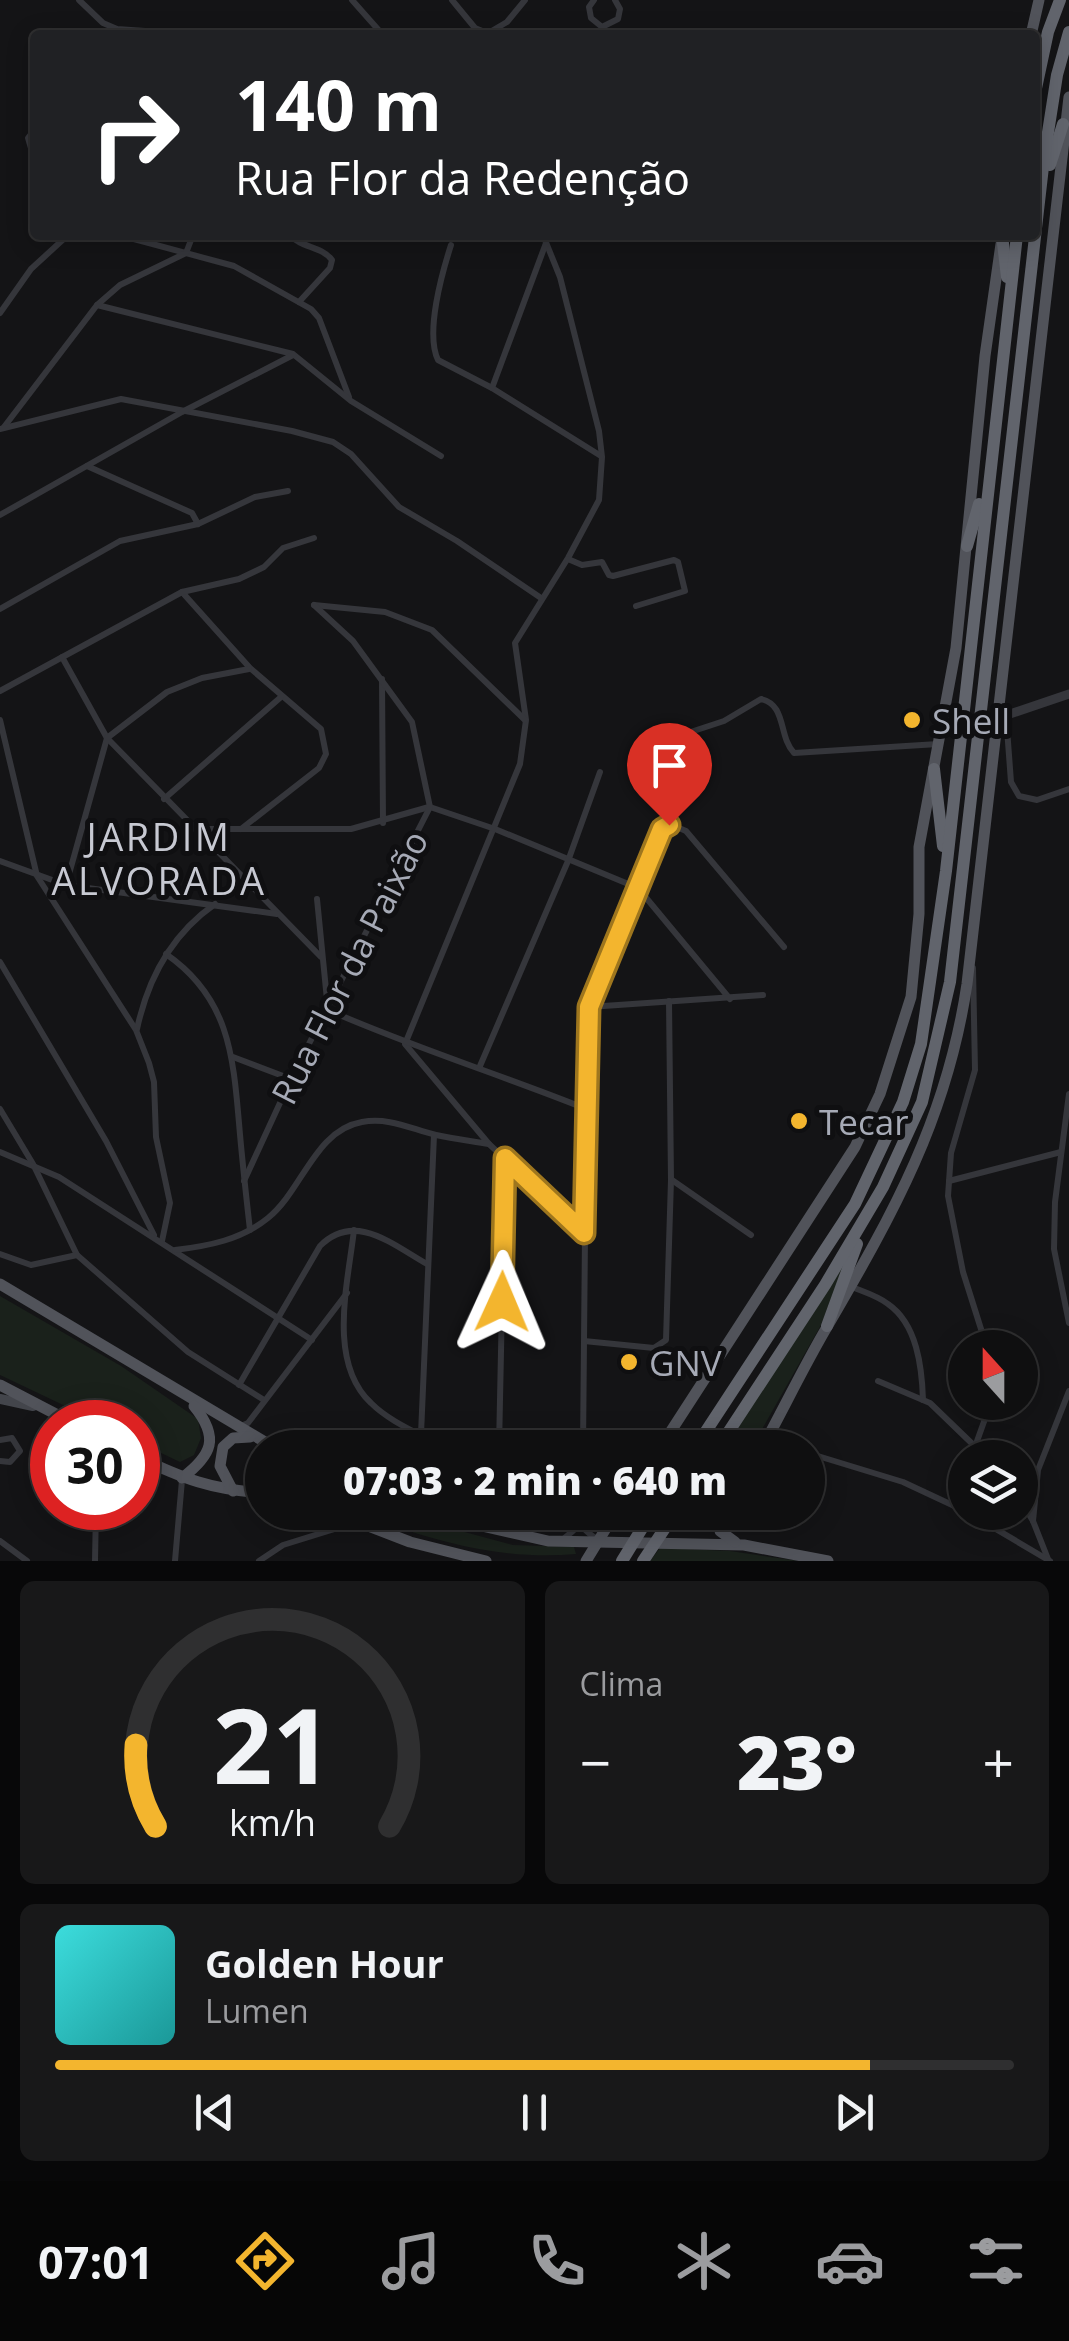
<!DOCTYPE html>
<html lang="pt">
<meta charset="utf-8">
<style>
body{margin:0;font-family:"Open Sans",sans-serif;background:#181819;color:#f1f3f6;height:100vh;display:flex;flex-direction:column;font-size:38px;white-space:nowrap}
*{box-sizing:border-box;margin:0}
p{font-size:32px;color:#9b9c9f}
.icon{flex:none;width:55px;height:55px;fill:none;stroke:currentColor;stroke-width:2;stroke-linecap:round;stroke-linejoin:round}
.map{position:relative;height:1561px;overflow:hidden}
.panel{display:flex;flex-direction:column;gap:20px;padding:20px;background:#080809;flex:1}
.panel>*{flex:none}
.guide{position:absolute;left:30px;top:30px;width:1010px;height:210px;border-radius:10px;box-shadow:0 5px 25px #0003,0 0 0 2px #2f2f30;background:#202124;color:#fff;overflow:hidden}
.needle{width:65px;rotate:339deg}
.tools{position:absolute;left:948px;top:1330px;display:grid;gap:20px}
.tools a{display:grid;place-items:center;width:90px;height:90px;border-radius:50%;background:#0f0f10;box-shadow:0 5px 25px #0003,0 0 0 2px #2f2f30;font-size:50px}
.speed{position:absolute;left:30px;top:1400px;display:flex;gap:20px;font-size:50px;font-weight:700;text-align:center}
.speed>*{display:grid;place-content:center;width:130px;height:130px;border-radius:50%;background:#0f0f10;box-shadow:0 5px 25px #0003,0 0 0 2px #2f2f30;line-height:1}
.speed .limit{border:15px solid #d22;background:#fff;color:#111}
.pin{position:absolute;display:grid;place-items:center;width:85px;height:85px;color:#fff;margin:-102px -42px;border-radius:50% 50% 50% 0;rotate:-45deg;box-shadow:0 0 10px #0007}
.pin .icon{rotate:45deg}
.me{position:absolute;width:110px;margin:-55px;rotate:1deg;stroke-linejoin:round;filter:drop-shadow(0 0 8px #0008)}
.turn{display:flex;align-items:center;gap:35px;height:210px;padding:0 40px;font-size:45px}
.turn .icon{width:130px;height:130px;stroke-width:2.5}
.turn b{display:block;font-size:70px;line-height:85px}
.big{font-size:75px;font-weight:800;line-height:1.1}
.panel .card{flex:1;display:flex;flex-direction:column;justify-content:center;gap:15px;min-width:0;padding:0 35px;border-radius:15px;background:#181819}
.panel .dial{align-items:center;gap:0}
.dial svg{height:260px;overflow:visible;fill:none;stroke:#2f2f30;stroke-width:7;stroke-linecap:round;text-anchor:middle}
.dial text{fill:#f1f3f6;stroke:none}
.song{display:flex;align-items:center;gap:30px}
.cover{width:120px;height:120px;border-radius:15px;background:linear-gradient(135deg,hsl(180 70% 55%),hsl(180 70% 35%))}
.played{height:10px;border-radius:5px;background:linear-gradient(90deg,#f3b52e 85%,#2f2f30 85%)}
.keys{display:flex;justify-content:space-around;direction:ltr}
.heat{display:flex;justify-content:space-between;align-items:center;font-size:55px;direction:ltr}
.panel .tiles{flex:1;display:grid;gap:20px;grid-template-columns:1fr 1fr}
.card:last-child{grid-column:span 2}
.trip{position:absolute;left:245px;top:1430px;width:580px;height:100px;border-radius:50px;background:#0f0f10;box-shadow:0 5px 25px #0003,0 0 0 2px #2f2f30;font-weight:800;line-height:100px;text-align:center}
.tab-bar{display:flex;height:160px;justify-content:space-around;align-items:center;background:#060606;color:#9b9c9f}
.tab-bar .icon{width:70px;height:70px}
.tab-bar .selected{color:#f3b52e}
.tab-bar b{font-size:45px;color:#f1f3f6}
.map>svg:first-child{display:block}
.green{fill:#1a211b}
.lines{fill:none;stroke-linecap:round;stroke-linejoin:round}
.minor{stroke:#35363b;stroke-width:6}
.tertiary{stroke:#35363b;stroke-width:9}
.secondary{stroke:#43454b;stroke-width:10}
.primary{stroke:#51535a;stroke-width:11}
.motorway{stroke:#61646c;stroke-width:12}
.motorway-bridge{stroke:#61646c;stroke-width:12}
.route-casing{stroke:#9e761e;stroke-width:25}
.route{stroke:#f3b52e;stroke-width:18}
.poi-dot{fill:#f3b52e;stroke:#0f0f11;stroke-width:4}
.labels{text-anchor:middle;dominant-baseline:central;stroke-width:10;stroke-linejoin:round;paint-order:stroke}
.poi-label{font-size:35px;fill:#a6aab6;stroke:#0f0f11;text-anchor:start}
.street-label{font-size:35px;fill:#a6aab6;stroke:#0f0f11}
.neighbourhood-label{font-size:38px;letter-spacing:2.5px;fill:#c7c9d2;stroke:#0f0f11}
</style>
<div class="map">
<svg width="1069" height="1561" viewBox="0 0 1069 1561">
<rect width="100%" height="100%" fill="#141416"/>
<g class="green">
<polygon points="845,1262 821,1325 752,1447 724,1448"/>
<polygon points="0,1296 121,1366 198,1419 201,1438 194,1455 180,1462 138,1442 138,1422 99,1422 0,1375"/>
<path d="M360 1513H394L513 1545 574 1547 576 1554C502 1561 427 1540 360 1513Z"/>
<polygon points="660,1548 730,1551 799,1561 650,1561"/>
</g>
<g class="lines">
<g class="minor">
<polyline points="79,0 103,23 117,29 202,35"/>
<polyline points="352,0 383,35"/>
<polyline points="452,0 475,28 492,35"/>
<polyline points="594,0 589,7 591,18 602,27 618,19 620,9 615,0"/>
<polyline points="490,32 507,22 525,0"/>
<polyline points="37,33 46,35"/>
<polyline points="35,129 28,138 35,162"/>
<polyline points="119,235 234,266 311,309 319,318 349,397"/>
<path d="M290 235C301 248 322 246 332 260L330 268 299 302"/>
<polyline points="543,235 560,277 599,431 602,457 599,500 568,558 515,643 526,720 520,764 405,1044 489,1144 584,1233"/>
<path d="M451 245C442 273 425 333 438 360L492 388 601 456"/>
<polyline points="97,305 293,354 351,401 441,456"/>
<polyline points="0,313 31,269 68,235"/>
<polyline points="492,388 546,243"/>
<polyline points="4,427 97,305 120,285 186,253 193,235"/>
<polyline points="0,429 121,399 292,431 333,442 351,454 399,507 457,541 541,598"/>
<polyline points="87,466 192,513 198,524"/>
<polyline points="0,515 182,412 293,355"/>
<polyline points="568,559 582,565 602,562 609,575 613,576 674,560 678,562 685,591 636,606"/>
<polyline points="182,592 250,668 321,729 326,754 319,768 241,829"/>
<polyline points="314,605 385,612 432,630 525,720"/>
<polyline points="0,609 120,541 198,524 255,497 288,491"/>
<polyline points="62,657 107,738 321,957"/>
<polyline points="382,679 383,823"/>
<polyline points="0,691 182,592 239,579 264,567 283,548 314,538"/>
<polyline points="1006,715 1011,782 1019,796 1037,800 1069,789"/>
<polyline points="0,720 37,876 136,1030 149,1063 154,1082 156,1137 170,1203 162,1241"/>
<path d="M645 747 724 721 761 699C787 705 778 736 794 753L938 744"/>
<polyline points="164,799 281,697"/>
<polyline points="430,807 495,829 638,888 730,999"/>
<polyline points="195,829 351,829 429,807"/>
<polyline points="0,861 66,885 277,914"/>
<polyline points="66,885 107,738 167,692 202,678 249,669"/>
<path d="M317 899 328 1010C412 1047 499 1074 584 1108"/>
<path d="M166 954C228 997 233 1053 239 1123 242 1159 246 1195 250 1230"/>
<polyline points="0,962 106,1141 154,1235"/>
<polyline points="973,968 975,1070 951,1153 948,1196 963,1272 987,1348"/>
<polyline points="589,1007 763,995"/>
<path d="M137 1029C148 978 172 934 215 904"/>
<polyline points="233,1057 291,1079"/>
<polyline points="480,1066 568,861 600,772"/>
<polyline points="1069,1094 1055,1202 1054,1249 1069,1323"/>
<polyline points="0,1109 33,1164 77,1255 188,1352 264,1400"/>
<polyline points="0,1152 59,1177 312,1340"/>
<polyline points="672,1180 751,1235"/>
<polyline points="244,1181 291,1079 430,807 412,722 353,641 314,605"/>
<polyline points="949,1181 1061,1152"/>
<path d="M354 1230C348 1283 327 1362 371 1403 391 1423 421 1434 445 1448"/>
<path d="M175 1250C208 1246 241 1240 268 1218 302 1191 315 1130 362 1122 389 1117 411 1129 436 1135 454 1139 472 1141 489 1144"/>
<polyline points="0,1254 31,1265 77,1255"/>
<path d="M852 1287C864 1292 878 1296 888 1304 917 1324 922 1367 923 1400"/>
<polyline points="584,1341 654,1348 666,1340 671,1180 669,1001"/>
<polyline points="878,1381 930,1403 987,1458"/>
<path d="M239 1385 320 1246C355 1211 393 1245 427 1264"/>
<polyline points="239,1427 248,1423 347,1293"/>
<polyline points="421,1434 434,1135"/>
<polyline points="0,1440 12,1438 20,1451 10,1462 0,1461"/>
<polyline points="764,1444 781,1448"/>
<polyline points="976,1444 991,1402"/>
<polyline points="499,1448 505,1159"/>
<polyline points="583,1448 587,1022 591,998 662,829 672,825 686,831 784,947"/>
<polyline points="808,1453 903,1482 965,1511"/>
<polyline points="1020,1500 1033,1521 1048,1559"/>
<path d="M565 1512C579 1520 584 1532 597 1539"/>
<polyline points="967,1512 1050,1561"/>
<polyline points="1033,1521 1038,1470 1069,1391"/>
<polyline points="562,1540 573,1531 579,1512"/>
<polyline points="0,1541 27,1561"/>
<polyline points="95,1561 96,1508"/>
<polyline points="175,1561 182,1480"/>
<polyline points="259,1561 283,1545 354,1523"/>
</g>
<polyline class="tertiary" points="998,718 1069,694"/>
<polyline class="secondary" points="0,1399 33,1406"/>
<g class="primary">
<polyline points="1031,35 1039,0"/>
<polyline points="0,1284 275,1448"/>
<polyline points="0,1385 71,1422"/>
<polyline points="660,1448 855,1147 880,1094 911,997 919,914 919,847 956,648 985,356 1001,244"/>
<path d="M762 1448C784 1408 804 1366 827 1327 894 1212 947 1118 967 984L1069 97"/>
<path d="M138 1457C184 1479 210 1489 262 1493"/>
<path d="M182 1478C212 1455 220 1438 194 1406"/>
<polyline points="233,1491 220,1466 223,1447 233,1438 250,1437"/>
<polyline points="332,1512 410,1542 486,1561"/>
<polyline points="421,1512 548,1541 744,1545 828,1561"/>
<polyline points="724,1512 719,1521 720,1531 735,1542"/>
<polyline points="586,1561 616,1512"/>
</g>
<g class="motorway">
<polyline points="1035,93 1048,32 1060,0"/>
<polyline points="1050,165 1063,124"/>
<polyline points="1002,235 1007,277"/>
<polyline points="967,546 979,504"/>
<polyline points="934,769 943,846"/>
<polyline points="827,1326 857,1244"/>
<polyline points="695,1448 855,1204 903,1102 921,1044 946,871 1017,235"/>
<polyline points="718,1448 825,1285 883,1187 922,1102 950,982 1044,158 1057,75 1069,32"/>
</g>
<g class="motorway-bridge">
<polyline points="622,1561 652,1512"/>
<polyline points="643,1561 671,1519"/>
</g>
</g>
<g class="lines">
<g class="route-casing">
<polyline id="route" points="502,1302 505,1158 584,1233 589,1007 662,829 669,825"/>
</g>
<use href="#route" class="route"/>
</g>
<g class="poi-dot">
<circle cx="912" cy="720" r="10"/>
<circle cx="799" cy="1121" r="10"/>
<circle cx="629" cy="1362" r="10"/>
</g>
<g class="labels">
<g class="poi-label">
<text x="932" y="720">Shell</text>
<text x="819" y="1121">Tecar</text>
<text x="649" y="1362">GNV</text>
</g>
<g class="street-label">
<text transform="translate(349 967) rotate(-63)">Rua Flor da Paixão</text>
</g>
<g class="neighbourhood-label">
<text x="159" y="836">JARDIM<tspan x="159" dy="44">ALVORADA</tspan></text>
</g>
</g>
</svg>
<div class="tools">
<a><svg class="needle" viewBox="-14 -14 28 28"><path d="M0-13l5 13h-10z" fill="#e53935"/><path d="M0 13l5-13h-10z" fill="#9b9c9f"/></svg></a>
<a><svg class="icon" aria-label="layers" viewBox="0 0 24 24"><path d="M12 4l9 5-9 5-9-5zM3 14l9 5 9-5"/></svg></a>
</div>
<div class="speed"><div class="limit">30</div></div>
<div class="pin" style="left:669px;top:825px;background:#d93025"><svg class="icon" aria-label="arrive" viewBox="0 0 24 24"><path d="M6 21V4h12l-3 4 3 4H6"/></svg></div>
<svg class="me" style="left:502px;top:1302px" viewBox="-20 -20 40 40"><path d="M0-17L14 15 0 8-14 15z" fill="#f3b52e" stroke="#fff" stroke-width="4"/></svg>
<div class="trip">07:03 · 2 min · 640 m</div>
<div class="guide">
<div class="turn"><svg class="icon" aria-label="right" viewBox="0 0 24 24"><path d="M7 20v-9h11M14 6l5 5-5 5"/></svg><div><b>140 m</b>Rua Flor da Redenção</div></div>
</div>
</div>
<section class="panel">
<div class="tiles">
<div class="card dial"><svg viewBox="0 0 100 80">
<path d="M14 69A42 42 0 1 1 86 69"/>
<path d="M14 69A42 42 0 0 1 8 44" stroke="#f3b52e"/>
<text x="50" y="56" font-size="32" font-weight="700">21</text>
<text x="50" y="72" font-size="11">km/h</text>
</svg></div>
<div class="card"><p>Clima</p>
<div class="heat"><a>−</a><b class="big">23°</b><a>+</a></div>
</div>
<div class="card">
<div class="song"><i class="cover"></i><div><b>Golden Hour</b><p>Lumen</p></div></div>
<div class="played"></div>
<div class="keys"><svg class="icon" aria-label="previous" viewBox="0 0 24 24"><path d="M18 5L8 12l10 7zM5 5v14"/></svg><svg class="icon" aria-label="pause" viewBox="0 0 24 24"><path d="M8 5v14M16 5v14"/></svg><svg class="icon" aria-label="next" viewBox="0 0 24 24"><path d="M6 5l10 7-10 7zM19 5v14"/></svg></div>
</div>
</div>
</section>
<nav class="tab-bar">
<b>07:01</b>
<svg class="icon selected" aria-label="directions" viewBox="0 0 24 24"><path d="M12 3l9 9-9 9-9-9zM9 14v-3h6M13 9l2 2-2 2"/></svg>
<svg class="icon" aria-label="music" viewBox="0 0 24 24"><path d="M9 18V5l10-2v13"/><circle cx="6" cy="18" r="3"/><circle cx="16" cy="16" r="3"/></svg>
<svg class="icon" aria-label="phone" viewBox="0 0 24 24"><path d="M5 4h4l2 5-3 2q2 4 5 5l2-3 5 2v4C11 20 4 13 5 4z"/></svg>
<svg class="icon" aria-label="climate" viewBox="0 0 24 24"><path d="M12 3v18M4 7l16 10M4 17L20 7"/></svg>
<svg class="icon" aria-label="car" viewBox="0 0 24 24"><path d="M5 17H2v-5l4-1 3-4h7l3 4 3 1v5h-3M9 17h6M6 11h13"/><circle cx="7" cy="17" r="2"/><circle cx="17" cy="17" r="2"/></svg>
<svg class="icon" aria-label="filters" viewBox="0 0 24 24"><path d="M4 7h16M4 17h16"/><circle cx="9" cy="7" r="2"/><circle cx="15" cy="17" r="2"/></svg>
</nav>
